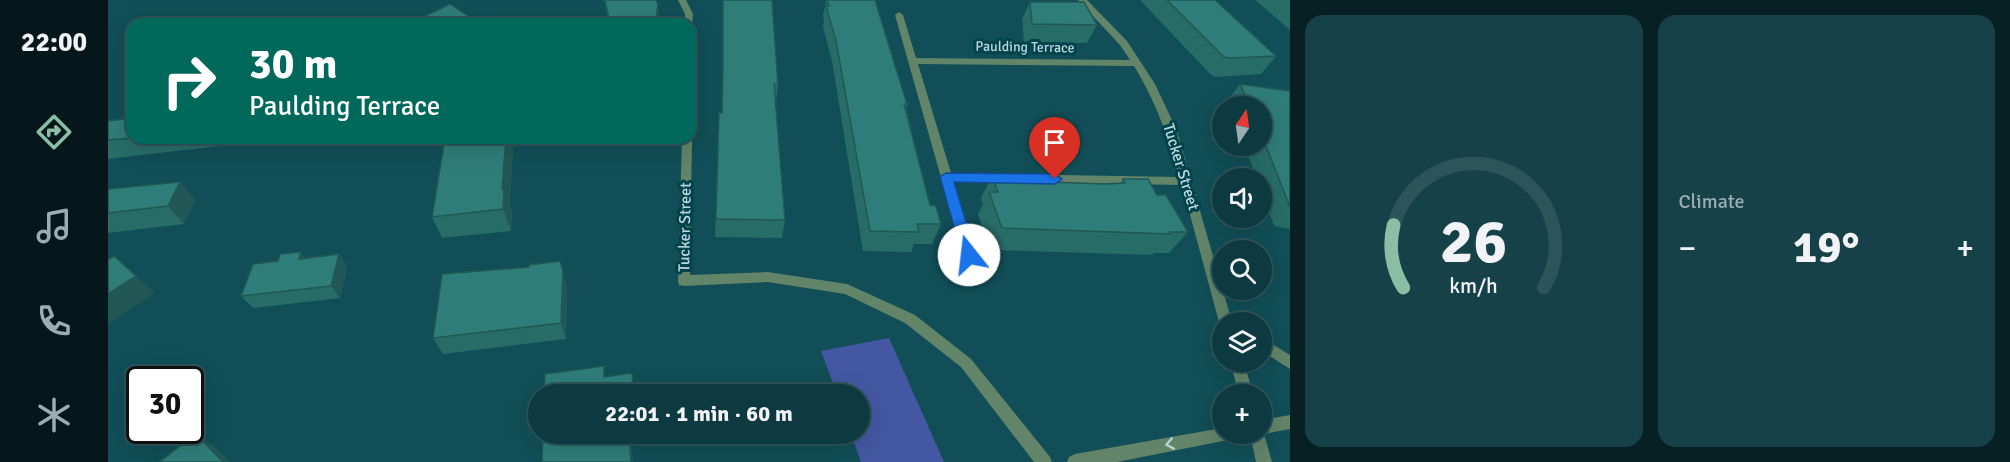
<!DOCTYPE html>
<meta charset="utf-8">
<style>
body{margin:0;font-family:Signika,sans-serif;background:#164148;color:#f1f3f6;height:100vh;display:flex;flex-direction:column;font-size:22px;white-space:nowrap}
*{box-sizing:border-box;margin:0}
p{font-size:20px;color:#9aadb1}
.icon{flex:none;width:33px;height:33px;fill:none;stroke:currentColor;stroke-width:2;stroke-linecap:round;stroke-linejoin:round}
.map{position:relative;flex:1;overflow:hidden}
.details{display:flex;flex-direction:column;gap:15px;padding:15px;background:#072024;width:720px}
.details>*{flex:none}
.top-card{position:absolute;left:18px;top:18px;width:570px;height:126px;border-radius:18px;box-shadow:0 6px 24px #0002,0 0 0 2px #2d545a;background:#00695c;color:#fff;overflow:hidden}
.needle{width:39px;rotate:13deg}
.buttons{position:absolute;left:1104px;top:96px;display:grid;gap:12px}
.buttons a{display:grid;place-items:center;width:60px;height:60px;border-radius:50%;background:#0d3a41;box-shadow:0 6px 24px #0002,0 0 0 2px #2d545a;font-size:30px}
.speed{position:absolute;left:18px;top:366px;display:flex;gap:12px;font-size:30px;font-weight:700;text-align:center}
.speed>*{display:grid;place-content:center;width:78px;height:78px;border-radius:50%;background:#0d3a41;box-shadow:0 6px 24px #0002,0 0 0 2px #2d545a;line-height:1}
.speed .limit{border:3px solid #111;border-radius:9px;background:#fff;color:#111}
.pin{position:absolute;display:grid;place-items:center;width:51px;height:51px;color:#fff;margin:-62px -26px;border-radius:50% 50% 50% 0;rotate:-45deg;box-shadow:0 0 6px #0007}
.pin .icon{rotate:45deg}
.me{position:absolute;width:66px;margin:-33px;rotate:344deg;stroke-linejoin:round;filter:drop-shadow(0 0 4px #0008)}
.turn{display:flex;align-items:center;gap:21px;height:126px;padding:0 24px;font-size:27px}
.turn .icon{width:78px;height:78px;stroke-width:2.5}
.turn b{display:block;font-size:42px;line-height:51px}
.big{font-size:45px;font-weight:800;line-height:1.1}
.details .widget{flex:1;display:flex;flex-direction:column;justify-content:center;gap:9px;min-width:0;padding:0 21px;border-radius:18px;background:#164148}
.details .dial{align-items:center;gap:0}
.dial svg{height:156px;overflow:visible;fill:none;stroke:#2d545a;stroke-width:7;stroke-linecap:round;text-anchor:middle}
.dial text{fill:#f1f3f6;stroke:none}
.heat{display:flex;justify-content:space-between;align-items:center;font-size:33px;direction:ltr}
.details .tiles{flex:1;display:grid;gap:15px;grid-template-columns:repeat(2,1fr)}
.trip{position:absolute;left:420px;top:384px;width:342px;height:60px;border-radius:30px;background:#0d3a41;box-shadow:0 6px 24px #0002,0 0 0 2px #2d545a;font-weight:800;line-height:60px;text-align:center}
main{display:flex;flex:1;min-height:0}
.tab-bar{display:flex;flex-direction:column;width:108px;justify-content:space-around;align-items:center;background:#05171a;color:#9aadb1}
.tab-bar .icon{width:42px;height:42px}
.tab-bar .active{color:#8abfa5}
.tab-bar b{font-size:27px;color:#f1f3f6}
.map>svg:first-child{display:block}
.green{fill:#4457a2}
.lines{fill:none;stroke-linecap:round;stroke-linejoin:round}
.minor{fill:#628469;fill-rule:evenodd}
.wall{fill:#286c68}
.shaded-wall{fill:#215855}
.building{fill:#2f7d79;stroke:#215855;stroke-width:1.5}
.oneway{stroke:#b8d4d8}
.route{fill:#1a73e8;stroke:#114b97;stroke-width:1.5}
.labels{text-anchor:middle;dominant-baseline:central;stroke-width:6;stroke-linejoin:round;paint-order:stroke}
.far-street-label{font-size:14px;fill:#bdd8de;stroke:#00434c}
.street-label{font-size:16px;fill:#bdd8de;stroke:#00434c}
</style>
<main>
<nav class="tab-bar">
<b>22:00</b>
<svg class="icon active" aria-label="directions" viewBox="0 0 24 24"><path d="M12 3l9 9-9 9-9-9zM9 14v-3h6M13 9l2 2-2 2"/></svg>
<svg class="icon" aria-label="music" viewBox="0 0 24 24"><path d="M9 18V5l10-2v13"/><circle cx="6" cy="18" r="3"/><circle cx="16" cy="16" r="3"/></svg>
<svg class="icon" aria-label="phone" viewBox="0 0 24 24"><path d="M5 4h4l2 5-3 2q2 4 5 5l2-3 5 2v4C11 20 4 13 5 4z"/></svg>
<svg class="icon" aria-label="climate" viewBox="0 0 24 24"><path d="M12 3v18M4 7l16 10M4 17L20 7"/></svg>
</nav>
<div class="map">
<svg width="1182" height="462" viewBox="0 0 1182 462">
<rect width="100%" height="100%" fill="#114e57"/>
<polygon class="green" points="781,338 836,462 753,462 743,434 752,434 752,394 729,394 713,351"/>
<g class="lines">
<g class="minor">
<polygon points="570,0 578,0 585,14 584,26 577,24 577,14"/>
<path d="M970 0H979L1019 41 1047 84 1069 131 1124 322H1114V326L1111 322 1074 185 845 181 867 255 865 258H857L855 255 787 15 791 12 795 15 808 58 1022 60 1012 45ZM810 64 1026 66C1048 102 1060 136 1071 177L843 173Z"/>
<polygon points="582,135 584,138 582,275 660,272 739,284 807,315 863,359 942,457 944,462 926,462 853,367 797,323 737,294 660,282 576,286 571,285 570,281 574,138 582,138"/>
<polygon points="1154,338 1182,355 1182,369 1154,351"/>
<polygon points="1122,362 1136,362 1145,394 1131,394"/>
<polygon points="1182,415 1182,429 1156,434 1164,462 1148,462 1142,434 1154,434 1154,420"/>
<polygon points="1114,428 1114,434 1127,434 1125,439 1009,462 959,462 961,457 967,454"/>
</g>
</g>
<g class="wall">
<polygon points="496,0 548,0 550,5 551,24 501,24"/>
<polygon points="615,0 670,84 668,103 667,103 677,220 674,238 607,237 611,112 614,113 615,81"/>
<polygon points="718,0 767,0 799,104 798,108 822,205 833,224 824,244 806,244 803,252 755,251 724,61 715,27 716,21 715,16"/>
<polygon points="1032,0 1107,0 1168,56 1153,74 1108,77 1103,75"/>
<polygon points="1147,0 1182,0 1182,30"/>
<polygon points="922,2 989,25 979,43 916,42 914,19"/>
<polygon points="315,17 372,24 317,24"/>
<polygon points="1132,84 1182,91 1182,229 1166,226 1154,192 1154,178 1149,178 1136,146 1154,146 1154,106 1122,106 1120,100"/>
<polygon points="0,121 24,138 122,138 120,145 0,159"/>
<polygon points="884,176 911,181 997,184 1012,183 1015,179 1049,195 1080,232 1061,253 1046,253 1044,255 882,250 870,214 875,204 873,198"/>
<polygon points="72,182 87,200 76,224 0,233 0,189"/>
<polygon points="402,205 404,210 403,231 334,238 324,217"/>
<polygon points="231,254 239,267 232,298 145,308 133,296 198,258"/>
<polygon points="459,288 458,339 335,354 325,338"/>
<polygon points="435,434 527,434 527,440 524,441"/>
</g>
<g class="shaded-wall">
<polygon points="550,5 551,24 547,24"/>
<polygon points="115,138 122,138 120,145"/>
<polygon points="398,138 406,138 402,205 404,210 403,231 395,209 394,189"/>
<polygon points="72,182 87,200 76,224 60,206"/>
<polygon points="193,252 202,264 191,259"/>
<polygon points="231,254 239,267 232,298 223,286"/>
<polygon points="6,256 47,293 0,324 0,294"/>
<polygon points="452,261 459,288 458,339 453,323"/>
<polygon points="88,434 108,448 122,462 115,462"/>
<polygon points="521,434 522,434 524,441 525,462 523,462"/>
</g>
<g class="building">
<polygon points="497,0 548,0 550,5 547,24 502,24"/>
<polygon points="615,0 664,0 670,84 666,84 677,220 608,219 611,112 614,113 615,64"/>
<polygon points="719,0 767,0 799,104 796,104 822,205 828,206 833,224 809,224 811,232 762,231 728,41 718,6 721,6"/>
<polygon points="1059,0 1107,0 1168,56 1121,58 1116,57"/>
<polygon points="922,2 976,2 989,25 924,24"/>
<polygon points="342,4 372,24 324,24 315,17"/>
<polygon points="1132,84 1182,91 1182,207 1154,136 1154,106 1142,106"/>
<polygon points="24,107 24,138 0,140 0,121 16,119"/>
<polygon points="337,138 398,138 394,189 396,189 395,209 324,217"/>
<polygon points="884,176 909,177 911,181 997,184 1017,183 1015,179 1040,179 1049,195 1058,195 1080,232 1062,232 1062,234 894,228 881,192 890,192"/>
<polygon points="72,182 60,206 0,213 0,189"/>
<polygon points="193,252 191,259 231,254 223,286 133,296 145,264 170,261 172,254"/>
<polygon points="6,256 28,276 0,294 0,260"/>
<polygon points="452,261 455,271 453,323 325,338 334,274 421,267 421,265"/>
<polygon points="496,366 496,377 524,373 526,394 436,394 437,374"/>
<polygon points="88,434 115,462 51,462"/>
<polygon points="435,434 521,434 523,462 434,462"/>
</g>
<defs><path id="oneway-chevron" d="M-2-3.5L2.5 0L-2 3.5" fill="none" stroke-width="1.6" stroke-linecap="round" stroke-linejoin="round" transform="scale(1.5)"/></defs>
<use class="oneway" href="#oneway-chevron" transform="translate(1062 444) rotate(169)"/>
<polygon class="route" points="838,173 947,174 954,179 947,184 846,182 868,255 866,259 856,259 854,255 832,177"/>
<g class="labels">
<g class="far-street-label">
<text transform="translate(917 47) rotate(1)">Paulding Terrace</text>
</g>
<g class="street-label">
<text transform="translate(1073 167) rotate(73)">Tucker Street</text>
<text transform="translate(577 227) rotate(-89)">Tucker Street</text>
</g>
</g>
</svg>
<div class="buttons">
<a><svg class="needle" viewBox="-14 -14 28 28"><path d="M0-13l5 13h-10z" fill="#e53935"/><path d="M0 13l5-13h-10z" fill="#9aadb1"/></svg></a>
<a><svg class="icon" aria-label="sound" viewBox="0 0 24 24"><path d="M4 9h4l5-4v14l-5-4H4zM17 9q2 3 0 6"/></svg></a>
<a><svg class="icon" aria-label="search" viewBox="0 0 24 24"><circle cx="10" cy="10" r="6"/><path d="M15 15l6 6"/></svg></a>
<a><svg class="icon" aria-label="layers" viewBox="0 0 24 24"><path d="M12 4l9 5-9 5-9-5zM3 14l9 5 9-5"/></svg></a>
<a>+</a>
</div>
<div class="speed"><div class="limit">30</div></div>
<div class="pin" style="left:947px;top:179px;background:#d93025"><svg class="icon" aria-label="arrive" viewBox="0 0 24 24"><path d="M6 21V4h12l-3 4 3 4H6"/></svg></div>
<svg class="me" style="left:861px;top:255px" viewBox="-20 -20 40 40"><circle r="19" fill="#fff"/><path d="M0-13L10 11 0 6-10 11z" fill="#1a73e8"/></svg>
<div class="trip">22:01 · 1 min · 60 m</div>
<div class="top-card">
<div class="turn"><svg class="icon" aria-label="right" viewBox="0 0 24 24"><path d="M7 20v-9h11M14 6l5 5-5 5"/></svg><div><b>30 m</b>Paulding Terrace</div></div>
</div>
</div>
<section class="details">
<div class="tiles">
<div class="widget dial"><svg viewBox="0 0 100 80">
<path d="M14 69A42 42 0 1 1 86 69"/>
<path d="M14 69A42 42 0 0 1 9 37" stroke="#8abfa5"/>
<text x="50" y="56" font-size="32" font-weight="700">26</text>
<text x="50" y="72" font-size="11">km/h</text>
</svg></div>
<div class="widget"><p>Climate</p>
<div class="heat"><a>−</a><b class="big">19°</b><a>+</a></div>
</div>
</div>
</section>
</main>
